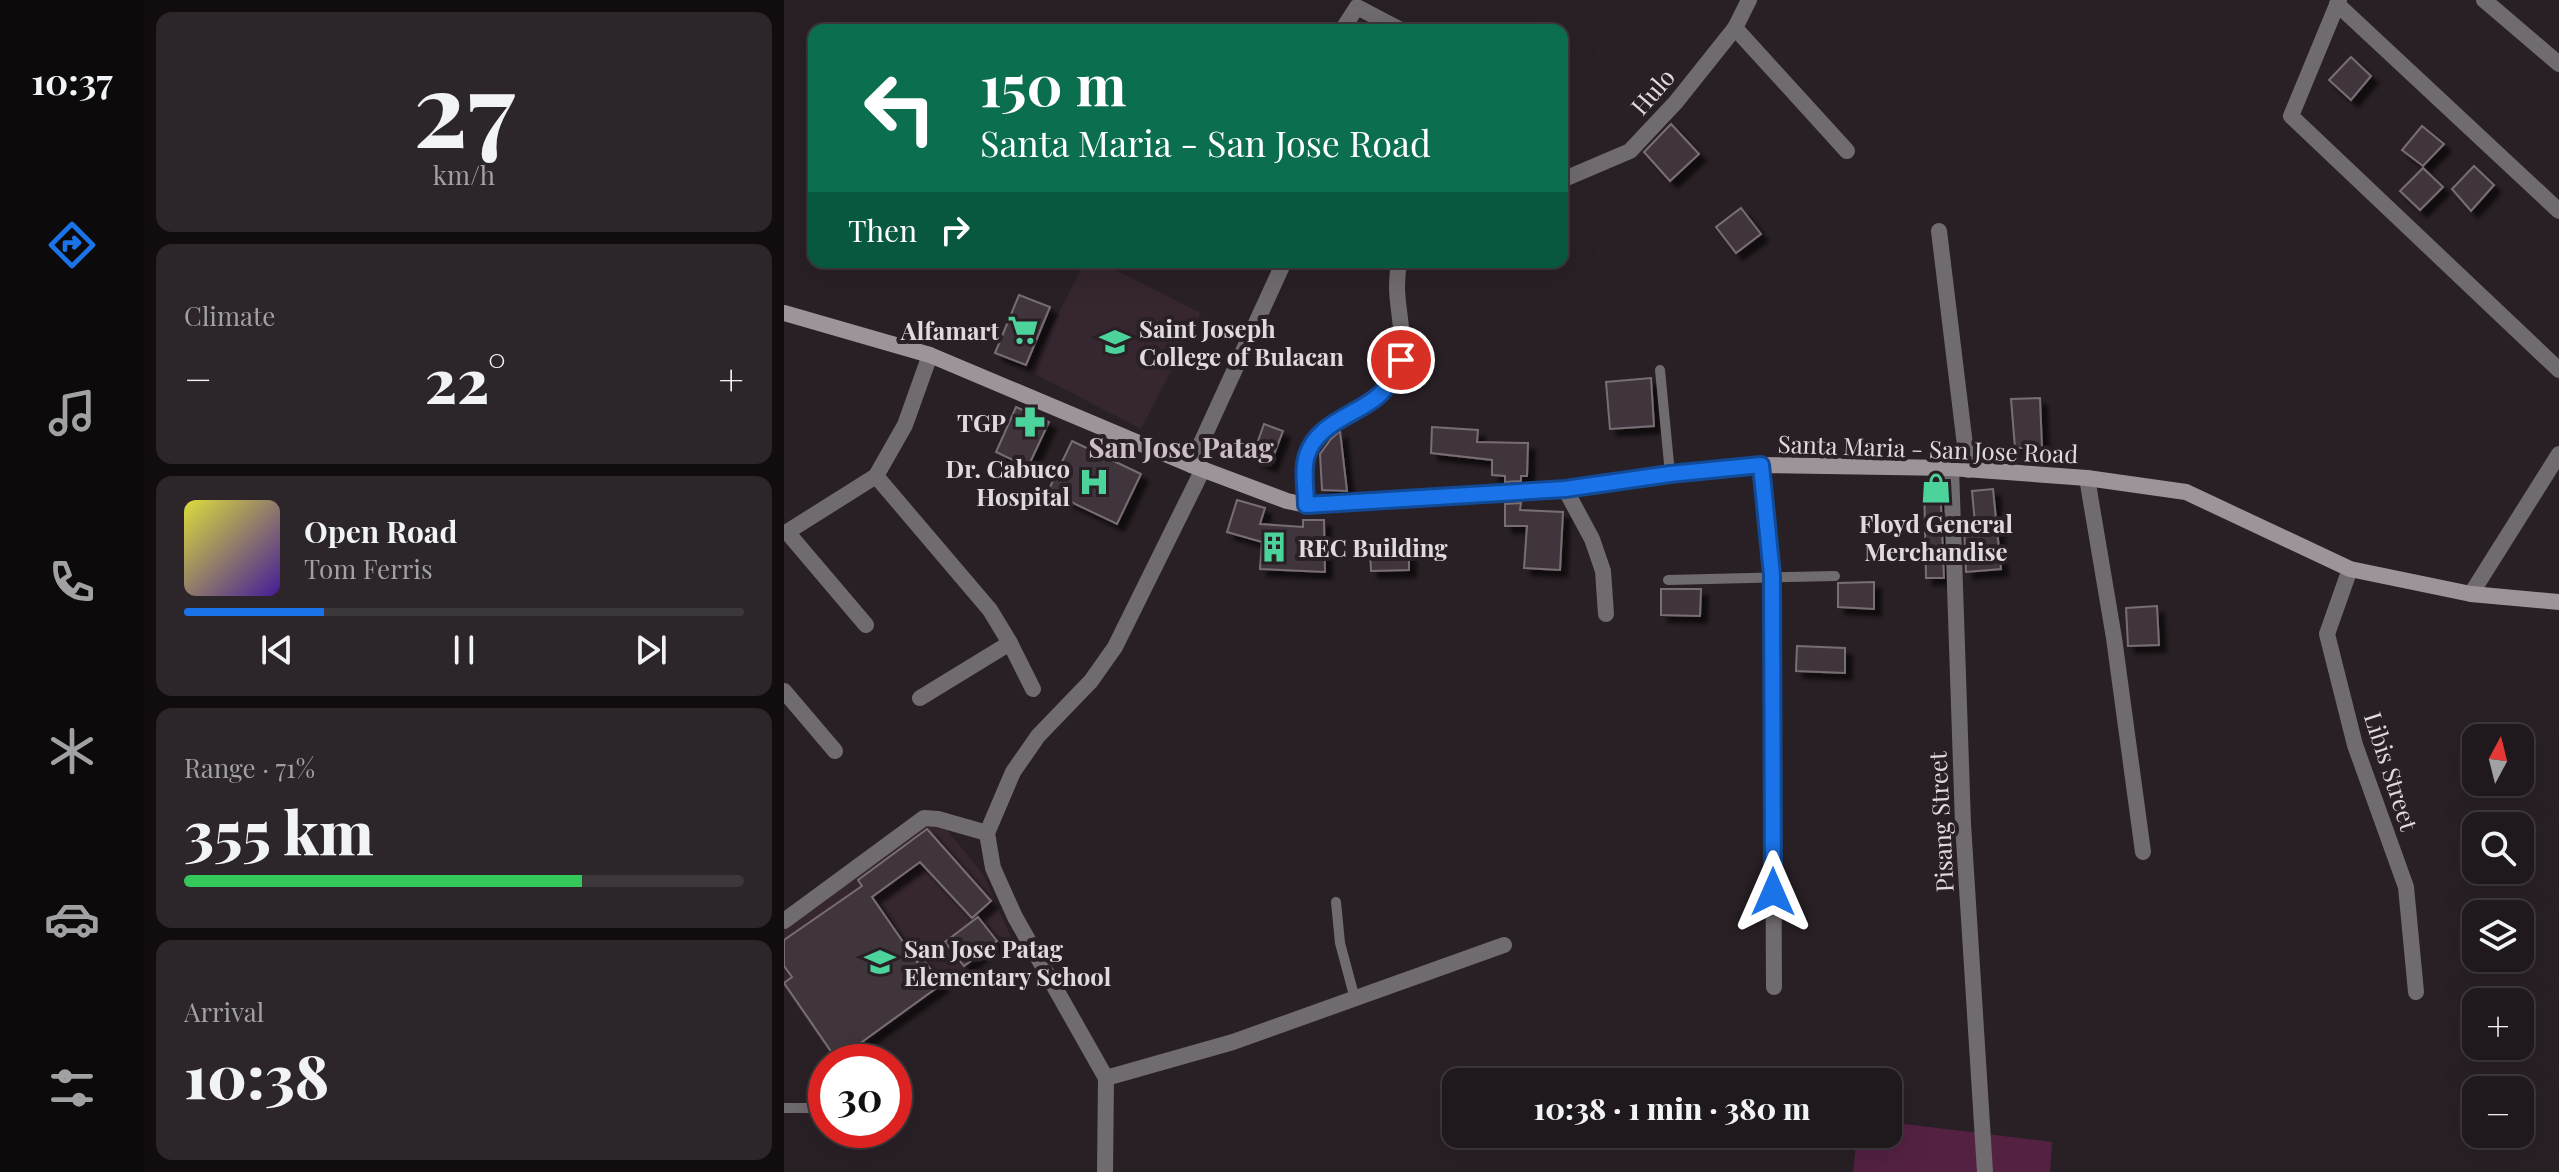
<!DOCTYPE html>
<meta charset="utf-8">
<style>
body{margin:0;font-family:"Playfair Display",serif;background:#2c2529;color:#f1f3f6;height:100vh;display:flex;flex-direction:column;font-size:30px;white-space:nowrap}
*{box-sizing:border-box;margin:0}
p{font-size:26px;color:#a1a0a3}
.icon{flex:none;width:44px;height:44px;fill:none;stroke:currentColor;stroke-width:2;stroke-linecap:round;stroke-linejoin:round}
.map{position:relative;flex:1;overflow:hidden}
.side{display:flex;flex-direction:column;gap:12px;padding:12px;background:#110d0f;width:640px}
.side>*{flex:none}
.banner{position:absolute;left:24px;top:24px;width:760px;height:244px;border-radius:16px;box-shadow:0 8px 32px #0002,0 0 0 2px #3c373b;background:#0b6e4f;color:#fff;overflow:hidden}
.needle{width:52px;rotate:7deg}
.controls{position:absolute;left:1678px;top:724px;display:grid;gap:16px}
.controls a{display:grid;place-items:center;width:72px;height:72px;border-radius:16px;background:#1f181c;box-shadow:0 8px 32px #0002,0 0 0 2px #3c373b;font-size:40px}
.speed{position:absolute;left:24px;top:1044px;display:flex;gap:16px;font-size:40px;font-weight:700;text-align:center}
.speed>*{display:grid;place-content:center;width:104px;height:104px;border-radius:50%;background:#1f181c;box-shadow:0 8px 32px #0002,0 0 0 2px #3c373b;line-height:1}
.speed .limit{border:12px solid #d22;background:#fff;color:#111}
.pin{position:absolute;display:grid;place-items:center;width:68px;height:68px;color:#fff;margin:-34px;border:4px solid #fff;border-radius:50%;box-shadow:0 2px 8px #0007}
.me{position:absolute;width:88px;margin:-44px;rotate:0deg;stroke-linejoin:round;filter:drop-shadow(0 0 6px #0008)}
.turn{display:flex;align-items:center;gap:28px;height:168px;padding:0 40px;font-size:36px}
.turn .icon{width:104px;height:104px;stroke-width:2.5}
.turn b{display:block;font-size:56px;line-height:68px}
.then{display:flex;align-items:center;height:76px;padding:0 40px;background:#0003;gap:16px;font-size:30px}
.big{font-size:60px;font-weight:800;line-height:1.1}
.side .tile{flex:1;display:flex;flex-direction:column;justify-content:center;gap:12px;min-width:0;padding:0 28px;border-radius:16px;background:#2c2529}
.side .dial{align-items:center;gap:0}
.dial b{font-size:104px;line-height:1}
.song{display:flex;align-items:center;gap:24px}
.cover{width:96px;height:96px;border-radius:12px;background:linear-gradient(135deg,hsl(60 70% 55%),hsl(260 70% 35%))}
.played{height:8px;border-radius:4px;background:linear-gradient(90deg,#1a73e8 25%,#3c373b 25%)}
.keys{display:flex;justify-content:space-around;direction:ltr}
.heat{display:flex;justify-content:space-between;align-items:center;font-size:44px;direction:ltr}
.charge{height:12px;border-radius:6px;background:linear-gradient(90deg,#34c759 71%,#3c373b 0)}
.trip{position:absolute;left:658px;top:1068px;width:460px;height:80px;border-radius:16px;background:#1f181c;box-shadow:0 8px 32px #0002,0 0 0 2px #3c373b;font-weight:800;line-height:80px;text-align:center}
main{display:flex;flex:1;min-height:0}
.tabs{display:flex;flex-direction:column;width:144px;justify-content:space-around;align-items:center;background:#0c0a0b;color:#a1a0a3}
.tabs .icon{width:56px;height:56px}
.tabs .selected{color:#1a73e8}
.tabs b{font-size:36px;color:#f1f3f6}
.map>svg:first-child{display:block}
.built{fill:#35262f}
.green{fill:#542143}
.building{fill:#40363c;stroke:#796d74;stroke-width:2;filter:url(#shadow)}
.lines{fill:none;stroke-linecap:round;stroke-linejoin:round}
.lane{stroke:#706b6e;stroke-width:10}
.street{stroke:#706b6e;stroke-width:16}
.secondary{stroke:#9c9498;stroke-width:16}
.route-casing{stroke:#114b97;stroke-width:20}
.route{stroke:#1a73e8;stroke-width:14}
.labels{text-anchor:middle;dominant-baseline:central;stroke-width:8;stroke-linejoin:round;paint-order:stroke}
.street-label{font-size:24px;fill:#e0dade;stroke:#292025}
.poi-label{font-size:24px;font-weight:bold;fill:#e0dade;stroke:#292025;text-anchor:start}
.quarter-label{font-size:28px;font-weight:bold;fill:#ccbfc6;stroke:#292025}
</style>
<main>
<nav class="tabs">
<b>10:37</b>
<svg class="icon selected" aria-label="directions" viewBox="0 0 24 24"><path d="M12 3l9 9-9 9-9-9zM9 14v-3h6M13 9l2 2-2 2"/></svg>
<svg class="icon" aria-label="music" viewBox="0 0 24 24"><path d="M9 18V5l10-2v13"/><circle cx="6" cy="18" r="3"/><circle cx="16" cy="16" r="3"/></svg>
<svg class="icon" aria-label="phone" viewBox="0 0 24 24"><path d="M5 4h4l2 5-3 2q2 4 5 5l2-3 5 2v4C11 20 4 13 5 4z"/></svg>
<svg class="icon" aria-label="climate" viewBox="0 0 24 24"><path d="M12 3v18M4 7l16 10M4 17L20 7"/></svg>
<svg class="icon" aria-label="car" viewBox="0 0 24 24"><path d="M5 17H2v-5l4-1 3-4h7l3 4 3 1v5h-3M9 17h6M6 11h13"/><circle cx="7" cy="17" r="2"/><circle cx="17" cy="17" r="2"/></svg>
<svg class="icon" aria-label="filters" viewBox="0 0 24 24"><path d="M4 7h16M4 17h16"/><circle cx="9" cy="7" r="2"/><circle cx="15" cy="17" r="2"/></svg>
</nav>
<section class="side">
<div class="tile dial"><b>27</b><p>km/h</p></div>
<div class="tile"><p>Climate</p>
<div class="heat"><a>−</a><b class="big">22°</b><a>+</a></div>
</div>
<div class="tile">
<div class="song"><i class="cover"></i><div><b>Open Road</b><p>Tom Ferris</p></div></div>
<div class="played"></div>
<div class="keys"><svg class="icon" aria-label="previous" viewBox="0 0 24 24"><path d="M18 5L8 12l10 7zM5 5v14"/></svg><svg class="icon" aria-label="pause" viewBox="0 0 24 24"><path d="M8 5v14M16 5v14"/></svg><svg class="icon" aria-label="next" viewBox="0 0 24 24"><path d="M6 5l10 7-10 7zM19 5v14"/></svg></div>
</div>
<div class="tile"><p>Range · 71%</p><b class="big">355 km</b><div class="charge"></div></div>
<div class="tile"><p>Arrival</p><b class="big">10:38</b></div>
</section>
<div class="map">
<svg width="1775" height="1172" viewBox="0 0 1775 1172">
<defs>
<filter id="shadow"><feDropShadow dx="7" dy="7" stdDeviation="2" flood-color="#0009"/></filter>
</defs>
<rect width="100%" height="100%" fill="#292025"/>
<g class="built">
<polygon points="301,262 316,262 417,313 357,429 245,371"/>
<polygon points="137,821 158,824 199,874 227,937 58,1062 51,1062 0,987 0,929"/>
</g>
<polygon class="green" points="1104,1122 1268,1142 1266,1172 1069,1172 1073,1134 1104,1134"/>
<g class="building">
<polygon points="1567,57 1587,76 1567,100 1545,80"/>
<polygon points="887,124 915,154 886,181 860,152"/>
<polygon points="1638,126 1660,144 1639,166 1618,150"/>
<polygon points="1690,166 1710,185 1687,211 1668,189"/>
<polygon points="1639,168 1659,187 1636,210 1616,191"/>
<polygon points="957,208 977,234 952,253 932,227"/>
<polygon points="235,295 266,307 242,365 211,353"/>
<polygon points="867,378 870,426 826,429 822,382"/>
<polygon points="1256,398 1258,448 1231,448 1227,399"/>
<polygon points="232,407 265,422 244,467 212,452"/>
<polygon points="480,424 499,431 486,465 468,458"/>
<polygon points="648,427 694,430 693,442 744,443 743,476 737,476 737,481 721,482 721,476 708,475 708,460 647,453"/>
<polygon points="556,431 563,491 538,490 536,454 547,439"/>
<polygon points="288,441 357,474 333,524 264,491"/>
<polygon points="1140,480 1156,480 1160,578 1142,578"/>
<polygon points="1209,489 1217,569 1182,572 1180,525 1191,524 1188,491"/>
<polygon points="453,500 481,508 476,524 519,527 519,520 540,520 541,572 476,569 478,542 443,532"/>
<polygon points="737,503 736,510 779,512 776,570 740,568 743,526 721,526 721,504"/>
<polygon points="625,545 625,570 587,571 586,547"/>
<polygon points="1090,582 1090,609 1054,607 1054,583"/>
<polygon points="877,589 917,589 916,616 877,615"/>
<polygon points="1373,606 1375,645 1344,646 1342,608"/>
<polygon points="1013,646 1061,648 1061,673 1012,671"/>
<polygon points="143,829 207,901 188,918 136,862 88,897 133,962 138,958 158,984 53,1060 0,983 8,977 0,966 0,940 78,886 74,880"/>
<polygon points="194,917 213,941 180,966 161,942"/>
</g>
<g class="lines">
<g class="lane">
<polyline points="876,370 886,474"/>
<polyline points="884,580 1051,576"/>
<polyline points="552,902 556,943 571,999"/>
<polyline points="0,1108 42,1108"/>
</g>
<g class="street">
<polyline points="1555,0 1507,116 1775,370"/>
<polyline points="1700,0 1775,64"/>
<polyline points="1553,4 1775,211"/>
<polyline points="951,28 1063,151"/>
<polyline points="558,30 573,7 617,30"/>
<polyline points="778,180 846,151 892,102 951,28 965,0"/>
<polyline points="1155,231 1184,470"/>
<polyline points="407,465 500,262"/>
<polyline points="977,465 988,575 990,987"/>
<polyline points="1167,468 1179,824 1201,1172"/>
<polyline points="419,469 331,647 307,681 254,736 229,772 203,833 209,868 231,917 322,1078 449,1042 720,945"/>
<polyline points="92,476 206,610 226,643 249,689"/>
<polyline points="1303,478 1330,638 1359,852"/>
<polyline points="781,489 808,539 819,571 822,614"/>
<path d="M522 505C522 490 519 470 523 456 535 414 592 411 612 373 625 349 613 313 613 287 613 279 614 270 615 262"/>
<polyline points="1566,569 1543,634 1571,745 1622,887 1632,992"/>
<polyline points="1687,594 1775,454"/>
<polyline points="82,625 3,532 92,476 121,425 146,355"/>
<polyline points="0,691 51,751"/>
<polyline points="136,698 226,643"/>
<polyline points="0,921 140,818 154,819 203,833"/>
<polyline points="321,1172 322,1078"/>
</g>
<polyline class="secondary" points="0,313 146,355 407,465 503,501 522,505 781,489 886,474 977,465 1167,468 1303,478 1402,492 1566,569 1687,594 1775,602"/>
</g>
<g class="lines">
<g class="route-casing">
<path id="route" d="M617 360C612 375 602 391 589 400 565 417 533 425 523 455 518 470 522 490 522 505L781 489 886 474 977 465 988 575 989 892"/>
</g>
<use href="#route" class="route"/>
</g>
<defs>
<g id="supermarket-bare" transform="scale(2.4)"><path d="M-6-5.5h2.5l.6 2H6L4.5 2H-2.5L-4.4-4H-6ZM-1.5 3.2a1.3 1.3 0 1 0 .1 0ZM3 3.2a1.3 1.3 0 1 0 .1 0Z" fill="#4cd39b" stroke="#292025" stroke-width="2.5" paint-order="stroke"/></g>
<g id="university-bare" transform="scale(2.4)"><path d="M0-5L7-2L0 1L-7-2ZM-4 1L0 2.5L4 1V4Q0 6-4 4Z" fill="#4cd39b" stroke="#292025" stroke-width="2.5" paint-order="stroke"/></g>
<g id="pharmacy-bare" transform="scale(2.4)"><path d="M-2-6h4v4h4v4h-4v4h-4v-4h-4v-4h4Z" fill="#4cd39b" stroke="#292025" stroke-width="2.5" paint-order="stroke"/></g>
<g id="hospital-bare" transform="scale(2.4)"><path d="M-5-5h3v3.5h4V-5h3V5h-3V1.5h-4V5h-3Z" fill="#4cd39b" stroke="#292025" stroke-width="2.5" paint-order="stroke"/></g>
<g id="shop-bare" transform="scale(2.4)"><path d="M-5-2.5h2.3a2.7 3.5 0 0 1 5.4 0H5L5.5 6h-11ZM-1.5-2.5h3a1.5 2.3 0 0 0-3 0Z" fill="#4cd39b" stroke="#292025" stroke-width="2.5" paint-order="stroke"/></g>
<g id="building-bare" transform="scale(2.4)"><path d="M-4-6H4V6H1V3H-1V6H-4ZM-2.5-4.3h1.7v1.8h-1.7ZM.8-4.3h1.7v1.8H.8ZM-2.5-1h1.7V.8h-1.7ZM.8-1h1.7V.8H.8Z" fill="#4cd39b" stroke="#292025" stroke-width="2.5" paint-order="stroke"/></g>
<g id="school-bare" transform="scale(2.4)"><path d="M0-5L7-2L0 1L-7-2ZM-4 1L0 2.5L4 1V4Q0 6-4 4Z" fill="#4cd39b" stroke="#292025" stroke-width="2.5" paint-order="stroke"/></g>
</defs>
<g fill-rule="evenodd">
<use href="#supermarket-bare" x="239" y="330"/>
<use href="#university-bare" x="331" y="342"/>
<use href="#pharmacy-bare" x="246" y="422"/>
<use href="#hospital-bare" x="310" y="482"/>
<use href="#shop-bare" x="1152" y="488"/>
<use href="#building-bare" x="490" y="547"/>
<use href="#school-bare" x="96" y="962"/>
</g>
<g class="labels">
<g class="street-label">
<text transform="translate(868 91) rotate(-49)">Hulo</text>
<text transform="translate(1144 448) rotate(2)">Santa Maria - San Jose Road</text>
<text transform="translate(1608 771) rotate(72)">Libis Street</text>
<text transform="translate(1156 822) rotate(-93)">Pisang Street</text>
</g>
<g class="poi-label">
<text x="355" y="328">Saint Joseph<tspan x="355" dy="28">College of Bulacan</tspan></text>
<text x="215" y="330" text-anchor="end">Alfamart</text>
<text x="222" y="422" text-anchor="end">TGP</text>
<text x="286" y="468" text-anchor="end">Dr. Cabuco<tspan x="286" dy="28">Hospital</tspan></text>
<text x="1152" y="523" text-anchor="middle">Floyd General<tspan x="1152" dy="28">Merchandise</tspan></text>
<text x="514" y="547">REC Building</text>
<text x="120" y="948">San Jose Patag<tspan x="120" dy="28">Elementary School</tspan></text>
</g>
<g class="quarter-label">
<text x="397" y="446">San Jose Patag</text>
</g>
</g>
</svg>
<div class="controls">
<a><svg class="needle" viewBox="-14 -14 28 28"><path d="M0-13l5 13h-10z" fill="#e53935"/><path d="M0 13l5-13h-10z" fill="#a1a0a3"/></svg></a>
<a><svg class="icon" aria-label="search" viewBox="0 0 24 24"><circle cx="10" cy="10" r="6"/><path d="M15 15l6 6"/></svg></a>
<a><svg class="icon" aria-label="layers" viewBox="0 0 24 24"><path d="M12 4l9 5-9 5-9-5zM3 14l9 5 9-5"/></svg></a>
<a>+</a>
<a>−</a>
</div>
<div class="speed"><div class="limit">30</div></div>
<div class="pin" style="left:617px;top:360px;background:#d93025"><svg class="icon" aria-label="arrive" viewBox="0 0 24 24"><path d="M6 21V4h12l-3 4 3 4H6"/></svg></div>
<svg class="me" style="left:989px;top:892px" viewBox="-20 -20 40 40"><path d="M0-17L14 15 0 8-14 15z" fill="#1a73e8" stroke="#fff" stroke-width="4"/></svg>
<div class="trip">10:38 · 1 min · 380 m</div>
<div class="banner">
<div class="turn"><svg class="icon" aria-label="left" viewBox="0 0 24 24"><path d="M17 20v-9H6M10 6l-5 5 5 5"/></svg><div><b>150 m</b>Santa Maria - San Jose Road</div></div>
<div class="then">Then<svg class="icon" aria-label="right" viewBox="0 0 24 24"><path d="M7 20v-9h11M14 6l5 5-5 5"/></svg></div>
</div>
</div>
</main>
